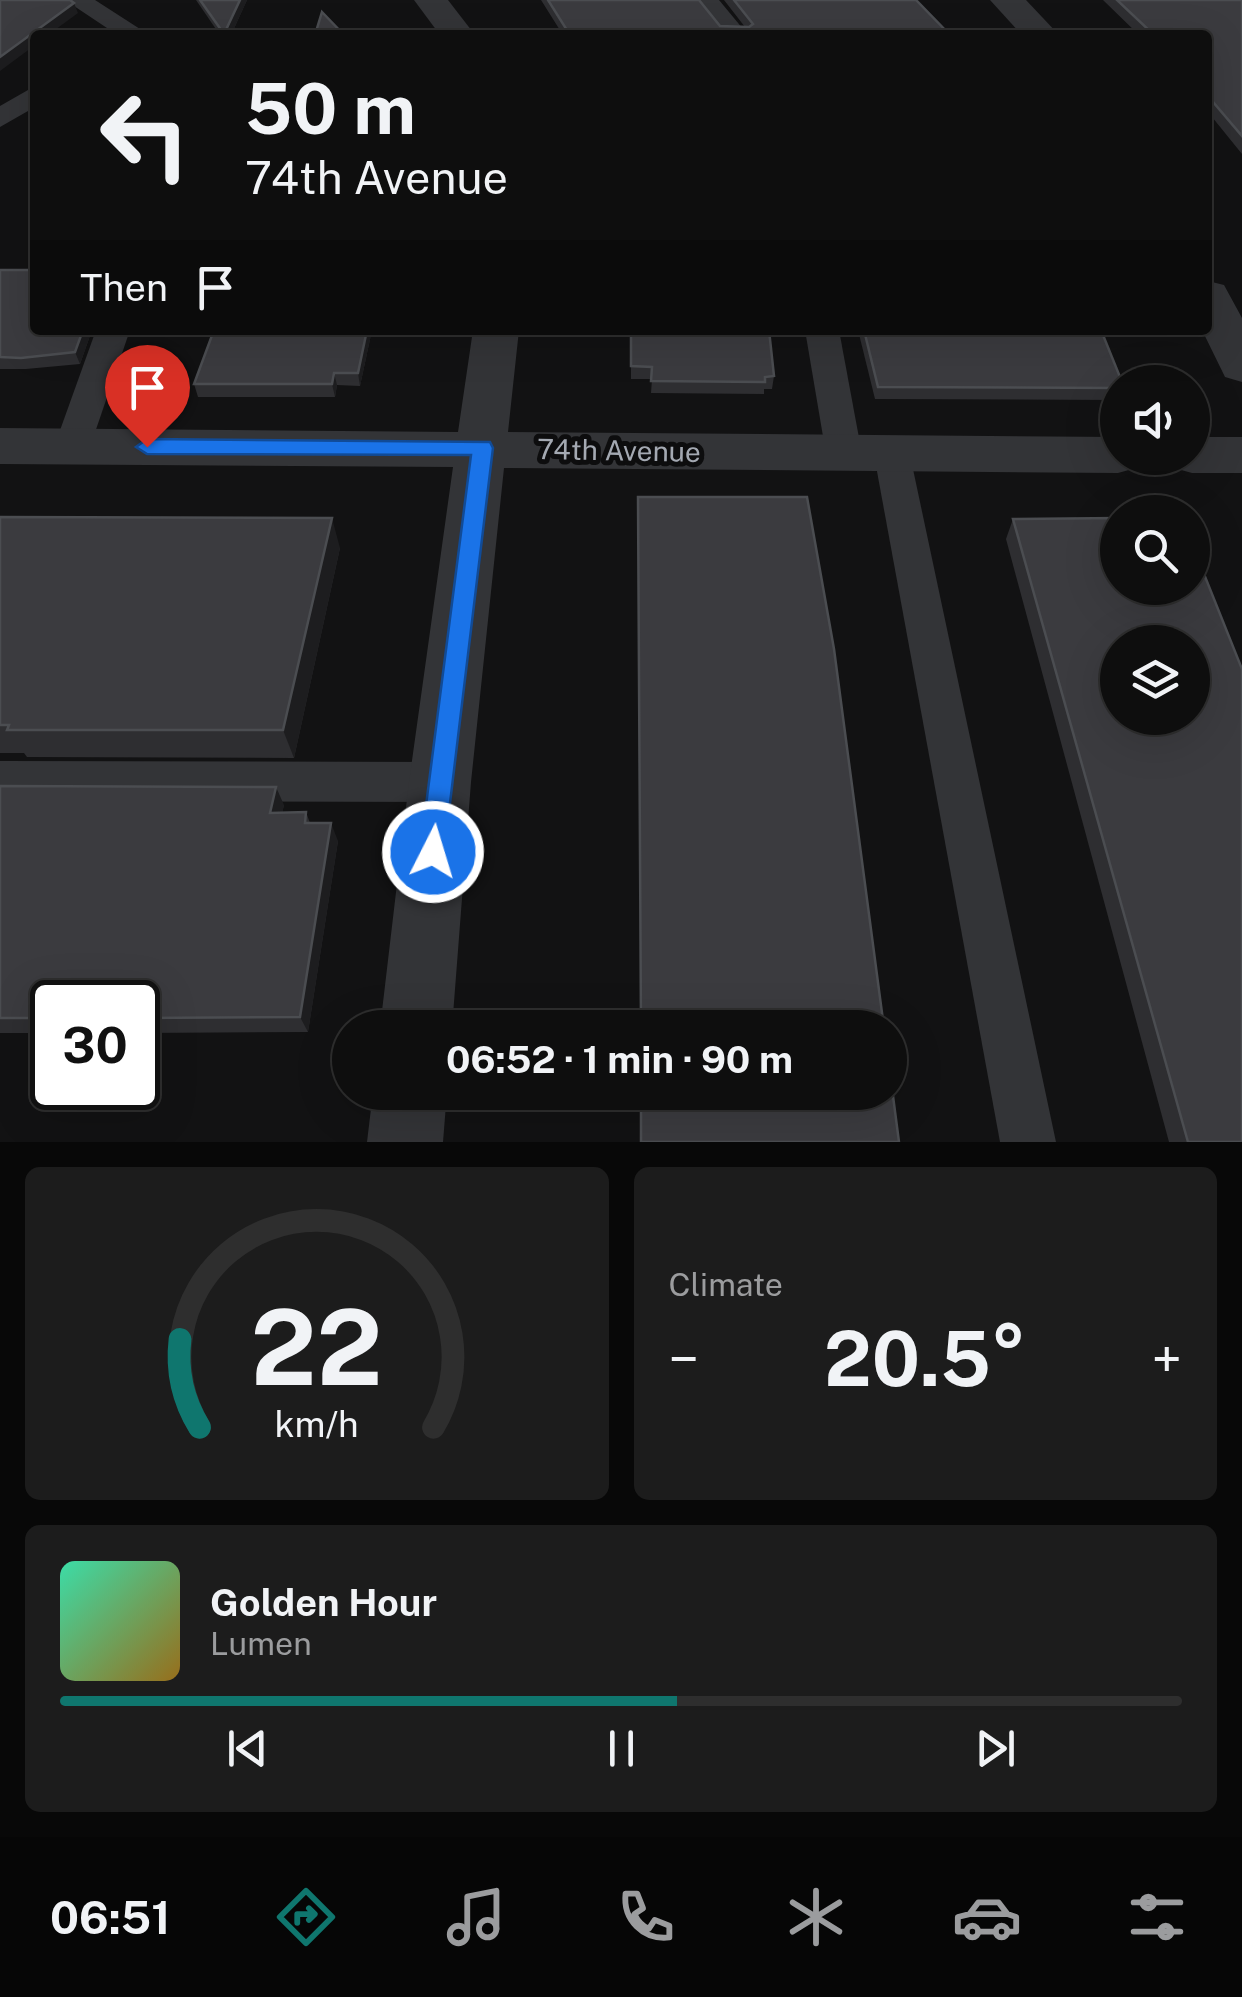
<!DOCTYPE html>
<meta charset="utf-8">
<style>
body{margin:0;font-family:"Public Sans",sans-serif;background:#1c1c1c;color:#f1f3f6;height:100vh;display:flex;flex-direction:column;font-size:38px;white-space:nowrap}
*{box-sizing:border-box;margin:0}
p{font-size:32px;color:#9b9c9e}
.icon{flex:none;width:55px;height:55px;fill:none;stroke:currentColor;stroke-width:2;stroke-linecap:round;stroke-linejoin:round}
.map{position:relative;height:1142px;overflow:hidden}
.drawer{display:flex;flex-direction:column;gap:25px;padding:25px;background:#080808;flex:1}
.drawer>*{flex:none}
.hud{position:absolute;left:30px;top:30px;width:1182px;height:305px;border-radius:10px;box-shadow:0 10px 40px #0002,0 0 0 2px #2e2e2e;background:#0e0e0e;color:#f1f3f6;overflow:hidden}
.controls{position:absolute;left:1100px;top:365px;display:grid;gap:20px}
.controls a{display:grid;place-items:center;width:110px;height:110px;border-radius:50%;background:#0e0e0e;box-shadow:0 10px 40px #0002,0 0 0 2px #2e2e2e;font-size:50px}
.speed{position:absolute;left:30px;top:980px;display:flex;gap:20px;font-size:50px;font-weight:700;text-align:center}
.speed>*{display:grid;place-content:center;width:130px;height:130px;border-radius:50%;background:#0e0e0e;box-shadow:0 10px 40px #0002,0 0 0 2px #2e2e2e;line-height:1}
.speed .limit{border:5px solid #111;border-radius:15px;background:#fff;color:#111}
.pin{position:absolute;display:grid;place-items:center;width:85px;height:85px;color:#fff;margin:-102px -42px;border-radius:50% 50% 50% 0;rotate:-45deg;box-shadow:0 0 10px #0007}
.pin .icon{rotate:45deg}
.me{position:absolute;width:110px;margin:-55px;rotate:5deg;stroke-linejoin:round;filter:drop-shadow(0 0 8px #0008)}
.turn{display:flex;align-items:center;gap:35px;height:210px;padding:0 50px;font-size:45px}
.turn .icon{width:130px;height:130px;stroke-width:2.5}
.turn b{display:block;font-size:70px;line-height:85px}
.then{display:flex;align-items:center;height:95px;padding:0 50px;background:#0003;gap:20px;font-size:38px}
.big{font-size:75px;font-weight:700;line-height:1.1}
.drawer .widget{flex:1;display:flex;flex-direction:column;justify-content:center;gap:15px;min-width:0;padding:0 35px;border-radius:15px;background:#1c1c1c}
.drawer .dial{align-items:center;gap:0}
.dial svg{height:260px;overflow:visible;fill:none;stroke:#2e2e2e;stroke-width:7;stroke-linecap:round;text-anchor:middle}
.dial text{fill:#f1f3f6;stroke:none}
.song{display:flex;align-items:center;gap:30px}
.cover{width:120px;height:120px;border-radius:15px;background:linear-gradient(135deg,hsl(160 70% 55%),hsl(40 70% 35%))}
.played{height:10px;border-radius:5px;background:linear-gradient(90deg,#0f766e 55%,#2e2e2e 55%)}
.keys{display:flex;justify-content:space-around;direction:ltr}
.heat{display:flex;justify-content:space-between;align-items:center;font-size:55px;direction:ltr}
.drawer .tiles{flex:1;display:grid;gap:25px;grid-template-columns:1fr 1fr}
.widget:last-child{grid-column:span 2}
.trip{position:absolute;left:332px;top:1010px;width:575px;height:100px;border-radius:50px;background:#0e0e0e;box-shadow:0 10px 40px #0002,0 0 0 2px #2e2e2e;font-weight:700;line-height:100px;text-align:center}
.tabs{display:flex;height:160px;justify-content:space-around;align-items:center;background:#060606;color:#9b9c9e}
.tabs .icon{width:70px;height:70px}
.tabs .current{color:#0f766e}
.tabs b{font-size:45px;color:#f1f3f6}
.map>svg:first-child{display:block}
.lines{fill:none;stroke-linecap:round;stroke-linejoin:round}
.lane{fill:#333437;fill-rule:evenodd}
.street{fill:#333437;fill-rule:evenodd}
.wall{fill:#2e2e31}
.shaded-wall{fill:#1d1d1f}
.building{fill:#3b3b3f;stroke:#4b4d51;stroke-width:2.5;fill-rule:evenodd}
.route{fill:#1a73e8;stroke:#114b97;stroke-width:2.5}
.labels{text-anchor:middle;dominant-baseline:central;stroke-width:10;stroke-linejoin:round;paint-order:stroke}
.street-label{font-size:28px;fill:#a4a9b2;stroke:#0d0d0e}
</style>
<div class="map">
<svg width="1242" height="1142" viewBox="0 0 1242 1142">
<rect width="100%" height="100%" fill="#121213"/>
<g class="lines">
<g class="lane">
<polygon points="65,0 95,0 140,29 135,35 106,35 110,30"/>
<polygon points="694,0 719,0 748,35 722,35"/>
<polygon points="35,86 35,107 0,127 0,106"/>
<polygon points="96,330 130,330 90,447 85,456 72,460 59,456 54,447"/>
<polygon points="805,330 839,330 862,454 857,463 844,467 831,463 826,454"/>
<polygon points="892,442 905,446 910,455 1056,1142 1000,1142 874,455 879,446"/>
<polygon points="0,761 440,762 456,768 463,782 456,796 440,802 0,801"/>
</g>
<g class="street">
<polygon points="414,0 448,0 475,35 440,35"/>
<polygon points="990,0 1026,0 1059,35 1022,35"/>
<polygon points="1208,281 1224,285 1242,318 1242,382 1225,377 1202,330 1208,330"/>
<polygon points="473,330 519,330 508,432 1118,437 1118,458 1142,458 1136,468 1118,473 504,468 471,782 452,1028 380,1028 409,782 453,467 0,464 0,428 458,432"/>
<polygon points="1192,437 1242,437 1242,473 1192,473 1174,468 1168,458 1192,458"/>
<polygon points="373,1092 447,1092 443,1142 367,1142"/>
</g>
</g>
<g class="wall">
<polygon points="196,0 247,0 231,35 220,35"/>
<polygon points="541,0 699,0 720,26 745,27 724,0 916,0 950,35 563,35"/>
<polygon points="1103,0 1242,0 1242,154 1208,112 1208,35 1139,35"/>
<polygon points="0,270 35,330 92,330 80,364 26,369 0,369"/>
<polygon points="372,330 360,386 337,385 335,397 198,397 194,384"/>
<polygon points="631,330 774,376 772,389 764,389 764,394 651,393 652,379 631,379"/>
<polygon points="858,330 1101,330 1118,388 1118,400 875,399"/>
<polygon points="0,517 340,548 294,758 27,757 24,753 0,753"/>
<polygon points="1013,519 1242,1142 1169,1142 1006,539"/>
<polygon points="0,786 284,805 282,813 306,812 310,823 338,841 308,1032 138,1033 138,1002 52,1002 52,1033 0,1033"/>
</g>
<g class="shaded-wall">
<polygon points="240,0 247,0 231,35 225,35"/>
<polygon points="74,3 78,13 48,35 35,35 35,45 0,71 0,57"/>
<polygon points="83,330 92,330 80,364 75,352"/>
<polygon points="367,330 372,330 360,386 358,373"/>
<polygon points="334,373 337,385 335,397 332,384"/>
<polygon points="332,518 340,548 294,758 283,730"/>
<polygon points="276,787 284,805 278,831 270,813"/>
<polygon points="331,823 338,841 308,1032 300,1017"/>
</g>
<g class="building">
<polygon points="0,0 70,0 74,3 0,57"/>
<polygon points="200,0 240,0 224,34"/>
<polygon points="548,0 699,0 720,26 749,27 753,24 734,0 916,0 950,35 570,35"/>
<polygon points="1117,0 1242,0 1242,136 1208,96 1208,35 1154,35"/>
<polygon points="322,12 344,35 315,35"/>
<polygon points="0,270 35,270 35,330 83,330 75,352 21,358 0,357"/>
<polygon points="214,330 367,330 358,373 334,373 332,384 194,384"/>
<polygon points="631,330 769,330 774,376 765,377 765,382 651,381 652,367 631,366"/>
<polygon points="864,330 1101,330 1122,382 1118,382 1118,388 878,387"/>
<polygon points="638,497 807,497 834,649 884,1028 641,1028"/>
<polygon points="0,517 332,518 283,730 7,730 9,725 0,725"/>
<path d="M1118 518V588H1192V544L1242 669V1142H1188L1013 519ZM1118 642H1192V718H1118Z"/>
<polygon points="0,786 276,787 270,813 306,812 305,823 331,823 300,1017 138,1018 138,1002 52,1002 52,1018 0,1018"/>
<polygon points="890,1073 899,1142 641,1142 641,1092 890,1092"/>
</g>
<polygon class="route" points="147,439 490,442 493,448 443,861 433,865 424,861 420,852 471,455 147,454 136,447"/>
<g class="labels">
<g class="street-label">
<text transform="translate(619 450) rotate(1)">74th Avenue</text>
</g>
</g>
</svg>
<div class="controls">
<a><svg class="icon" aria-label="sound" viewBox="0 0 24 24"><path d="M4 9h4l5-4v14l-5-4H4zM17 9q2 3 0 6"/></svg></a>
<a><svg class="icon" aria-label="search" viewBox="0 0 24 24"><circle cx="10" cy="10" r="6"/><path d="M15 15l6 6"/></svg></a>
<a><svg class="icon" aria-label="layers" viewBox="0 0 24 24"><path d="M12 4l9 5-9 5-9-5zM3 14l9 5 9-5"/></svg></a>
</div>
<div class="speed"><div class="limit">30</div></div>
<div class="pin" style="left:147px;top:447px;background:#d93025"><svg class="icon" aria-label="arrive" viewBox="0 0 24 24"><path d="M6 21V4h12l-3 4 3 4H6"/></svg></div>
<svg class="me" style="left:433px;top:852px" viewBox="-20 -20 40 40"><circle r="17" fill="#1a73e8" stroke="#fff" stroke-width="3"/><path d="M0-11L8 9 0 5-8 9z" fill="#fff"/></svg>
<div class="trip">06:52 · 1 min · 90 m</div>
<div class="hud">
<div class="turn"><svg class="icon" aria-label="left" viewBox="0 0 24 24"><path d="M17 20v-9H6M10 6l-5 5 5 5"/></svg><div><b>50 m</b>74th Avenue</div></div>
<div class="then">Then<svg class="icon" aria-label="arrive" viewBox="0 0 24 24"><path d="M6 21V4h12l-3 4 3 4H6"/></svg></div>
</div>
</div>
<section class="drawer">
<div class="tiles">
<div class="widget dial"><svg viewBox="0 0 100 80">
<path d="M14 69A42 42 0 1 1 86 69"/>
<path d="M14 69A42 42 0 0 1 8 42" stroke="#0f766e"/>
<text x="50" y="56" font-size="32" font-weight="700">22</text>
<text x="50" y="72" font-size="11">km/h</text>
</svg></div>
<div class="widget"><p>Climate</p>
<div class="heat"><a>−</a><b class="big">20.5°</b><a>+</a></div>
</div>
<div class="widget">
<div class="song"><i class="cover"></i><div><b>Golden Hour</b><p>Lumen</p></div></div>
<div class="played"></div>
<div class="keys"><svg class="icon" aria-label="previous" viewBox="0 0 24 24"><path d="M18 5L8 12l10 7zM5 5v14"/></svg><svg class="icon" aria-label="pause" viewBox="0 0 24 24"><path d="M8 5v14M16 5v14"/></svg><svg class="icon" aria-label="next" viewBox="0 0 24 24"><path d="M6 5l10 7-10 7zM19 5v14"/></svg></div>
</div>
</div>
</section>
<nav class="tabs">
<b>06:51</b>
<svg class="icon current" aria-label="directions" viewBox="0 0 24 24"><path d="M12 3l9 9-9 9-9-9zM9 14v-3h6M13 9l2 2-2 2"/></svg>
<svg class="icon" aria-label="music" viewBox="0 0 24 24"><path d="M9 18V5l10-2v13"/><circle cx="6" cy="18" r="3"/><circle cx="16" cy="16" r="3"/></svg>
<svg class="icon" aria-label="phone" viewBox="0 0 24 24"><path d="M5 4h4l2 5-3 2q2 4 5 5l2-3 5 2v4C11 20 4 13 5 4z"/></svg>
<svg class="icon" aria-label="climate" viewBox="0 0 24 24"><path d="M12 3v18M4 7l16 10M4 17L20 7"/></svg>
<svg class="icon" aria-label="car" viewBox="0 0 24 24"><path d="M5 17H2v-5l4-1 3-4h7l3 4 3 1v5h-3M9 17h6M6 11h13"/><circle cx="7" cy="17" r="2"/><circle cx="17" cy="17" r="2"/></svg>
<svg class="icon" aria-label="filters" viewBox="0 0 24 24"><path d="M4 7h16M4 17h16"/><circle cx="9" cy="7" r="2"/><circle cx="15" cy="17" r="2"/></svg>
</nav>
